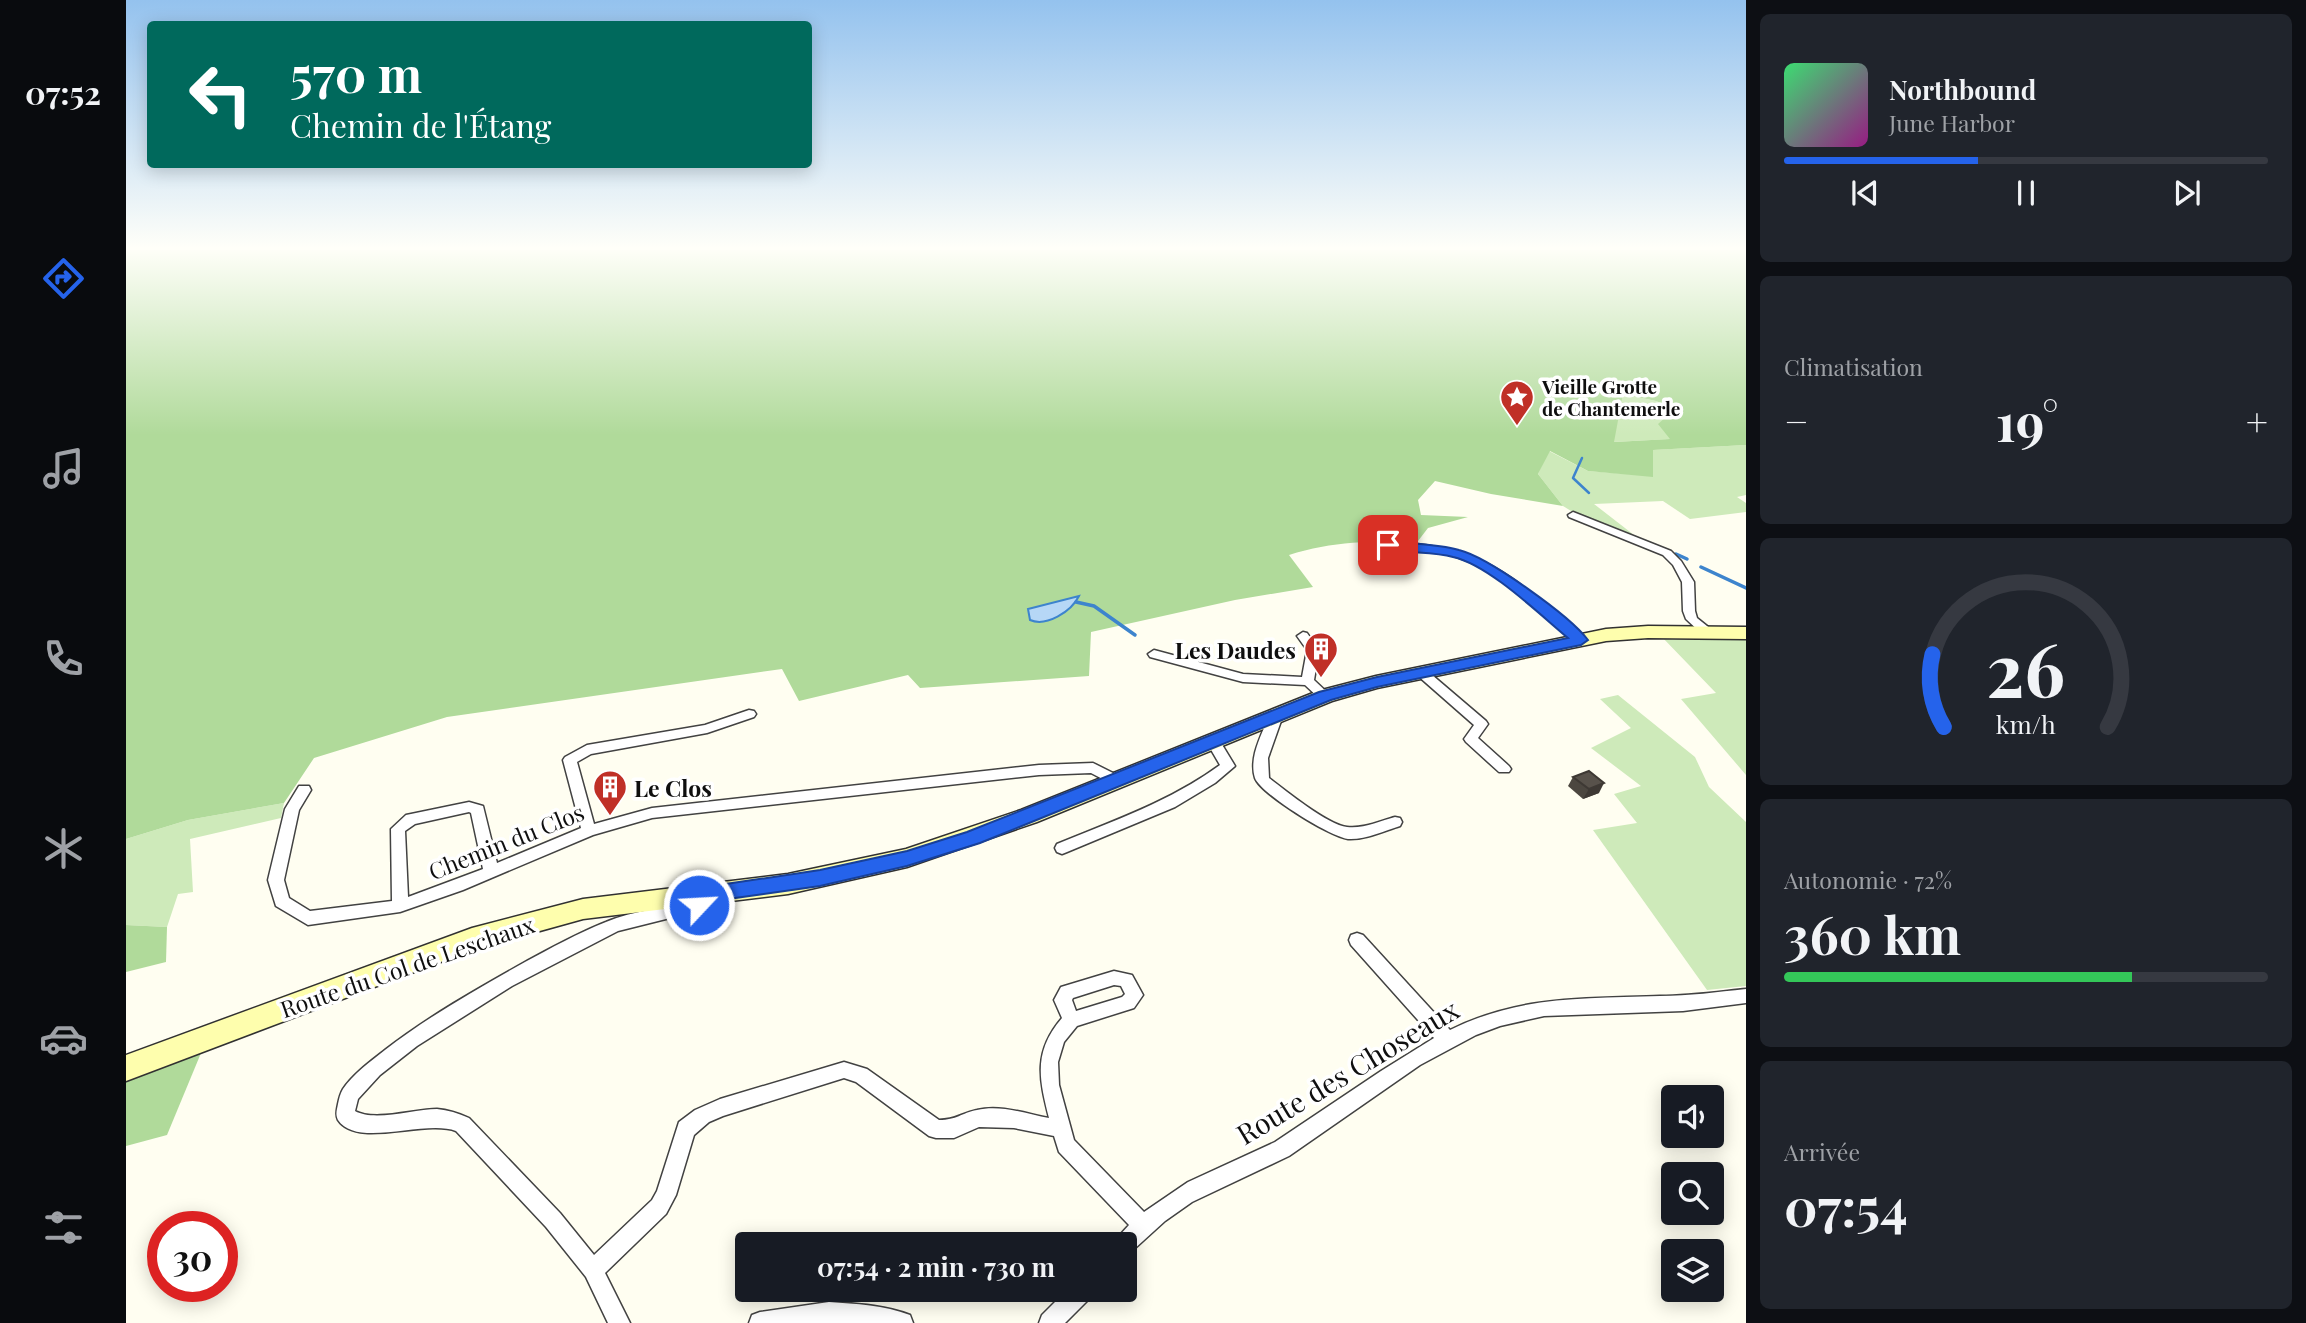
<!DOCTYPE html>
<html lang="fr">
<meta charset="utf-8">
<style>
body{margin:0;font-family:"Playfair Display",serif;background:#20242c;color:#f1f3f6;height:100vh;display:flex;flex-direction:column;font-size:26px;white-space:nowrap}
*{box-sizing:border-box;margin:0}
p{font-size:23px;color:#9ea1a6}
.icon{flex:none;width:38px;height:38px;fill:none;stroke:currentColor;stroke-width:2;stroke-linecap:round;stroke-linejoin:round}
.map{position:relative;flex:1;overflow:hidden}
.drawer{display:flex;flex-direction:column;gap:14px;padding:14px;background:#0d0f14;width:560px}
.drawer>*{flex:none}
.banner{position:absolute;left:21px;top:21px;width:665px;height:147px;border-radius:7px;box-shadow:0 4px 18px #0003;background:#00695c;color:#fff;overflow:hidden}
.controls{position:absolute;left:1535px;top:1085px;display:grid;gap:14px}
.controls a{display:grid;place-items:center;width:63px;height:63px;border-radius:7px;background:#171b24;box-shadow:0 4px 18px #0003;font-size:35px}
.speed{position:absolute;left:21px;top:1211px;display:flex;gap:14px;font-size:35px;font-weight:700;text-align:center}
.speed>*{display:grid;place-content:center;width:91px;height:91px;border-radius:50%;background:#171b24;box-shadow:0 4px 18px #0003;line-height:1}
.speed .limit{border:10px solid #d22;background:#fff;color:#111}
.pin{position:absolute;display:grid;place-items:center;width:60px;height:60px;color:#fff;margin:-30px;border-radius:14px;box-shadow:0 4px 10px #0006}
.me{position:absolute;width:77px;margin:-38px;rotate:65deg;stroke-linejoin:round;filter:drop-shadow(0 0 5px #0008)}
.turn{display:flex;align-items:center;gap:24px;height:147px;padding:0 28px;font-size:32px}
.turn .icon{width:91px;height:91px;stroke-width:2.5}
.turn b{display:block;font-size:49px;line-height:60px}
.big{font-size:52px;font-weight:700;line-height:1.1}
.drawer .card{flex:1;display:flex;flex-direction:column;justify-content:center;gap:10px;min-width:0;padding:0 24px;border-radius:10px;background:#20242c}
.drawer .dial{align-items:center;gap:0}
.dial svg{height:182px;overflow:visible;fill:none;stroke:#363941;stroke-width:7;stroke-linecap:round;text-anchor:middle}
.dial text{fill:#f1f3f6;stroke:none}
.song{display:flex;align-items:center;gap:21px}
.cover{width:84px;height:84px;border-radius:10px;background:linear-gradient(135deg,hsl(140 70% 55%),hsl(310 70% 35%))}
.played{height:7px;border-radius:4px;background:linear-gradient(90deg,#2563eb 40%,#363941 40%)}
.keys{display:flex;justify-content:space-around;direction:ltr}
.heat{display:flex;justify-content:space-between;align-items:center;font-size:38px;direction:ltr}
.charge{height:10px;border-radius:5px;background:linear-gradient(90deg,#34c759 72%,#363941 0)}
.trip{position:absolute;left:609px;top:1232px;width:402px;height:70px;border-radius:7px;background:#171b24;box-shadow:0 4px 18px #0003;font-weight:700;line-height:70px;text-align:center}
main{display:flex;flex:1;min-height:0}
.tab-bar{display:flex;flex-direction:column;width:126px;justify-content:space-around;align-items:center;background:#090b0e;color:#9ea1a6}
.tab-bar .icon{width:49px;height:49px}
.tab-bar .on{color:#2563eb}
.tab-bar b{font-size:32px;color:#f1f3f6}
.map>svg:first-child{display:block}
.green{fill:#ceeaba}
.forest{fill:#b0da9a;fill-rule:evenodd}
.water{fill:#b6d7f6;stroke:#3d84cd;stroke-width:2}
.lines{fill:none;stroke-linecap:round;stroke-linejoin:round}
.stream-far1{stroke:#3d84cd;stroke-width:2.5}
.stream{stroke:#3d84cd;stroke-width:3.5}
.minor-casing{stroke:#424242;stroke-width:3}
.secondary-casing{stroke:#313131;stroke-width:3}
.minor{fill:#fff;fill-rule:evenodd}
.secondary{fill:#fefead;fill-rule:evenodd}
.wall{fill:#4c4740}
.shaded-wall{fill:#3e3934}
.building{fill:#58524b;stroke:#3e3934;stroke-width:2}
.route{fill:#2563eb;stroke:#184099;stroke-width:2}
.labels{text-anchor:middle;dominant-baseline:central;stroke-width:7;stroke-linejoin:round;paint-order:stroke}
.far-poi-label{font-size:19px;font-weight:bold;fill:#0f0f0f;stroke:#fff;text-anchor:start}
.poi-label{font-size:23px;font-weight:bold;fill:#0f0f0f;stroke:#fff;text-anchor:end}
.street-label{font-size:23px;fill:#0f0f0f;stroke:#fff}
.near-street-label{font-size:28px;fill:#0f0f0f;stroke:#fff}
</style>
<main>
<nav class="tab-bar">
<b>07:52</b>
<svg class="icon on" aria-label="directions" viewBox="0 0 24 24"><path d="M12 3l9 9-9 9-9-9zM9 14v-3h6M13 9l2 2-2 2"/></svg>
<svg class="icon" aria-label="music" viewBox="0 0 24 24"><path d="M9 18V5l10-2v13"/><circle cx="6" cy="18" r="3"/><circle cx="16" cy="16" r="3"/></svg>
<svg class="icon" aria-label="phone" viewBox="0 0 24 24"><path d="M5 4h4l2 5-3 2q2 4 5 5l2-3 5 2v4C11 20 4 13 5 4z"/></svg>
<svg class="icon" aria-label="climate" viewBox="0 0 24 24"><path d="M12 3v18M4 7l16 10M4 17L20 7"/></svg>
<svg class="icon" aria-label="car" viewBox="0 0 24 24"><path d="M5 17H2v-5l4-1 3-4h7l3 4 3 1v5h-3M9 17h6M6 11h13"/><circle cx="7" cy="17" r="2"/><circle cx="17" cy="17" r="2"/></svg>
<svg class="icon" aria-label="filters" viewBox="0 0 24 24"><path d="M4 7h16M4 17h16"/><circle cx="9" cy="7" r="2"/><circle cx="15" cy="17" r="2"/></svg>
</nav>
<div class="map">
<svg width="1620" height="1323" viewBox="0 0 1620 1323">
<rect width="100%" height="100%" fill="#fffef1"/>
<g class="green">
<polygon points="1497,394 1530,401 1550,410 1545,439 1487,442"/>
<polygon points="1620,445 1620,495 1611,497 1620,503 1620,512 1564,519 1537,501 1468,504 1508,535 1450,514 1437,506 1412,474 1423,451 1462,471 1527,476 1526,450"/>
<polygon points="1535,636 1620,638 1620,775 1555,699 1590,693"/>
<polygon points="1492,695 1569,757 1583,787 1620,822 1620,986 1581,990 1467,830 1511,823 1488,794 1515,786 1465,748 1505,728 1474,699"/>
<polygon points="158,803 155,818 64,839 67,892 52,894 41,927 0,925 0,839 62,820"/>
</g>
<g class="forest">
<path d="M0 250H1620V445L1527 450V477L1462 471 1424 451 1412 474 1437 506 1365 494 1309 481 1292 500 1295 515 1342 517 1302 528 1292 541C1247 541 1206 541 1163 555L1187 587 1109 600 965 632 963 676 794 688 782 675 673 701 656 669 321 717 188 758 158 803 62 820 0 839ZM1497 394 1530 401 1549 409 1532 424 1544 439 1488 442Z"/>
<polygon points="0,925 41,927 40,962 0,972"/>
<polygon points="75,1053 41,1135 0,1146 0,1077"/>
</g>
<path class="water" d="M953 596C945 612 920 627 904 620L902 609Z"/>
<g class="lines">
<polyline class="stream-far1" points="1456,458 1447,478 1463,493"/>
<g class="stream">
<polyline points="1550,554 1561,559"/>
<polyline points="1575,567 1620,588"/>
<polyline points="950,602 968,606 1009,635"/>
</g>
<g class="minor-casing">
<g id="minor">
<polygon points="1447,512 1545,551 1555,561 1568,582 1569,611 1571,618 1586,630 1588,633 1586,636 1578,636 1560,619 1557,611 1556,582 1547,565 1537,555 1443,517 1442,515"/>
<path d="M1262 542C1338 545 1366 560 1424 608 1436 618 1451 628 1461 640L1455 644 1451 643C1414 612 1375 570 1328 556 1305 549 1281 552 1258 547L1257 545 1258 543Z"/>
<polygon points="1177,632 1181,633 1193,650 1188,680 1205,696 1204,699 1194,699 1179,685 1117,682 1024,657 1022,654 1028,650 1117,674 1176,677 1181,650 1171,636"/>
<polygon points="1295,668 1299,669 1360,721 1362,724 1352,738 1383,766 1385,769 1383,772 1373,772 1340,742 1338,739 1348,725 1291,675 1289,672 1291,669"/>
<path d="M623 710 628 711 630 714 628 717 581 733 465 754 451 762 468 824 526 808 913 765 967 763 995 777 997 781 995 785 990 786 965 773 913 775 526 818 467 835 337 890 274 912 182 925 150 906 142 880 159 809 173 786H183L185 790 173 810 158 880 163 898 184 911 266 901 265 829 280 815 285 814 343 802 357 806 371 863 455 828 437 760 439 757 461 745 579 725ZM343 812 345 813 357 869 282 897 279 831 289 824Z"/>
<path d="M1146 712 1151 713 1155 721 1142 758 1143 778C1160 791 1202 825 1221 827 1237 829 1254 821 1269 817L1274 818 1276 822 1274 826C1258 831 1239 840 1222 839 1204 837 1134 793 1129 778 1123 759 1134 738 1141 721L1139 716Z"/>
<path d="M1087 736 1092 738 1109 766 1089 783 1049 807 941 852 936 854 931 852 929 848 931 844C987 821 1045 801 1094 765L1080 741 1082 738Z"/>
<path d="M586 891 592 893 594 897 592 901 580 909 492 931 386 986 291 1046 254 1075 232 1099 229 1111C249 1122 288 1109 311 1109 322 1110 332 1113 343 1118L434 1213 468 1255 526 1200 531 1191 553 1122 569 1110 594 1099 718 1062 741 1069 813 1120C831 1120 835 1113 851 1110 874 1104 901 1114 923 1118 913 1078 907 1052 936 1018L928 1000 935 987 988 971 1006 975 1017 995 1008 1008 951 1026 938 1042 932 1062 933 1085 948 1140 1018 1212 1062 1182 1149 1142 1255 1071 1308 1038 1225 945 1223 940 1225 935 1231 933 1237 935 1324 1030C1395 995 1457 999 1534 996 1563 996 1591 992 1620 989V1003L1557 1011 1418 1016 1374 1026 1350 1035 1294 1065 1163 1156 1066 1202 1039 1221 1006 1251 999 1254V1244H989L992 1237 1003 1225 933 1152 928 1136 888 1128 853 1127 828 1138H810L803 1136 730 1082 718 1078 597 1116 583 1122 568 1135 550 1195 540 1214 479 1273 504 1323H482L460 1277 420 1227 330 1131C299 1119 231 1149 212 1120 209 1114 211 1110 212 1104 213 1099 214 1094 217 1089 227 1074 245 1061 259 1050 303 1016 351 989 399 962 425 948 452 933 480 922 508 910 538 909 567 900 574 898 579 893 586 891ZM988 985 995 986 999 994 996 997 950 1011 946 1000 947 998Z"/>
<polygon points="941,1290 967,1290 964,1298 939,1323 913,1323 916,1315"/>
<path d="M703 1302C730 1304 758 1305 784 1315L787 1323H623L626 1315 634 1312Z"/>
</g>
</g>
<g class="secondary-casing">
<polygon id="secondary" points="1522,626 1620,627 1620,639 1522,638 1480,641 1251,688 1206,701 911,822 781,867 662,894 457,919 349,949 0,1081 0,1055 346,928 457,899 662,874 780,849 895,810 1192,691 1250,676 1480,629"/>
</g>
<use href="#minor" class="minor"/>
<use href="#secondary" class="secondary"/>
</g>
<polygon class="wall" points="1447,777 1473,793 1457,799 1442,786"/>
<polygon class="shaded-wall" points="1478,783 1473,793 1457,799 1463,789"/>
<polygon class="building" points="1463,771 1478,783 1463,789 1447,777"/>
<linearGradient id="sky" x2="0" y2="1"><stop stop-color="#94c2ee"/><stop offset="0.57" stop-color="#fffff9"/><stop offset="1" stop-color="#fffff9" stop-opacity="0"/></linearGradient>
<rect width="1620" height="435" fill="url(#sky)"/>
<path class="route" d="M1262 541C1285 544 1311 544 1333 550 1362 557 1444 616 1462 640L1455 645 1251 687 1205 700 854 843 781 866 694 886 595 900 592 906C583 910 576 914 566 910L563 905 566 899 577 894 580 887 694 870 781 851 841 832 1193 692 1251 677 1442 638C1413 614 1363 565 1327 557 1305 551 1280 554 1257 548L1255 545Z"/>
<defs>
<g id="sight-pin" transform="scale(1.75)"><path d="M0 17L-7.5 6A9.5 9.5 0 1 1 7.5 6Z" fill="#c03027" stroke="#fff"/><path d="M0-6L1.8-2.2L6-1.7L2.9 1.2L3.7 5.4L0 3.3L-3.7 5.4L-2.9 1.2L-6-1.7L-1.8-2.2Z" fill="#fff"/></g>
<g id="building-pin" transform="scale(1.75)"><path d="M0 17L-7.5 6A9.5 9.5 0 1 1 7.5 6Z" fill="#c03027" stroke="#fff"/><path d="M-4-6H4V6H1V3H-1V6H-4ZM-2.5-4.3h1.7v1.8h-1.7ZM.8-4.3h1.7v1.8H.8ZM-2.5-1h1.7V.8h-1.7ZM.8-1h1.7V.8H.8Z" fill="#fff"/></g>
</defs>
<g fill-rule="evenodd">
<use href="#sight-pin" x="1391" y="397"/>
<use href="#building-pin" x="1195" y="649"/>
<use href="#building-pin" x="484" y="787"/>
</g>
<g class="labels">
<g class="far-poi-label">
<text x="1416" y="386">Vieille Grotte<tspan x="1416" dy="22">de Chantemerle</tspan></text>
</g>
<g class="poi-label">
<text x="1170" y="649">Les Daudes</text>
<text x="508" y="787" text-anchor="start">Le Clos</text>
</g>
<g class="street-label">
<text transform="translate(380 841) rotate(-22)">Chemin du Clos</text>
<text transform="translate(281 966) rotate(-19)">Route du Col de Leschaux</text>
</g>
<g class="near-street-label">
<text transform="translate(1221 1071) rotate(-31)">Route des Choseaux</text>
</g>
</g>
</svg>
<div class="controls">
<a><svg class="icon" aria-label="sound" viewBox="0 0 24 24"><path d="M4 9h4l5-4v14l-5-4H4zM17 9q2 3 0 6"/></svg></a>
<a><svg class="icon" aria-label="search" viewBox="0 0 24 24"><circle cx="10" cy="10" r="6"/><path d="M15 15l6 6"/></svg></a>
<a><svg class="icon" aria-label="layers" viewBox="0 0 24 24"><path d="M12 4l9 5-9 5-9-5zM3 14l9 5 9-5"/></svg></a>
</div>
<div class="speed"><div class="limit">30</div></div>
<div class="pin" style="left:1262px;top:545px;background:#d93025"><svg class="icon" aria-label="arrive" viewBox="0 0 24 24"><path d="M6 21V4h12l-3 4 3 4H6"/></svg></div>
<svg class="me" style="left:573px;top:905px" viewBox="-20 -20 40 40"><circle r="17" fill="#2563eb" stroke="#fff" stroke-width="3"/><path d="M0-11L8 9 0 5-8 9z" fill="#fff"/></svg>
<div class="trip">07:54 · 2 min · 730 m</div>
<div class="banner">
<div class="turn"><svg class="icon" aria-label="left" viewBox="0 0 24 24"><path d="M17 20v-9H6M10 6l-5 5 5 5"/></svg><div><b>570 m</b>Chemin de l'Étang</div></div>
</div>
</div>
<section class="drawer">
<div class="card">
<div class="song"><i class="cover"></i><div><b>Northbound</b><p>June Harbor</p></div></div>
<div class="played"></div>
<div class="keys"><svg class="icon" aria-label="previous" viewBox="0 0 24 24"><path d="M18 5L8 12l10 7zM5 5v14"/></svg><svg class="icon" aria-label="pause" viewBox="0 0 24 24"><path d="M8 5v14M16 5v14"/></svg><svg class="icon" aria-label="next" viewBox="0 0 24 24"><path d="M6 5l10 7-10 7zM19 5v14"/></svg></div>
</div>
<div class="card"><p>Climatisation</p>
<div class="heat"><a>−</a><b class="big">19°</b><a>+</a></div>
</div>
<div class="card dial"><svg viewBox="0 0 100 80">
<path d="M14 69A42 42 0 1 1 86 69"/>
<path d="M14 69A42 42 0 0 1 9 37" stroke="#2563eb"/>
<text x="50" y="56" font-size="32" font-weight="700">26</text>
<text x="50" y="72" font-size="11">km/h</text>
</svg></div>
<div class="card"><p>Autonomie · 72%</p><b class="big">360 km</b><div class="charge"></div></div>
<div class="card"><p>Arrivée</p><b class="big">07:54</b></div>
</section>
</main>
